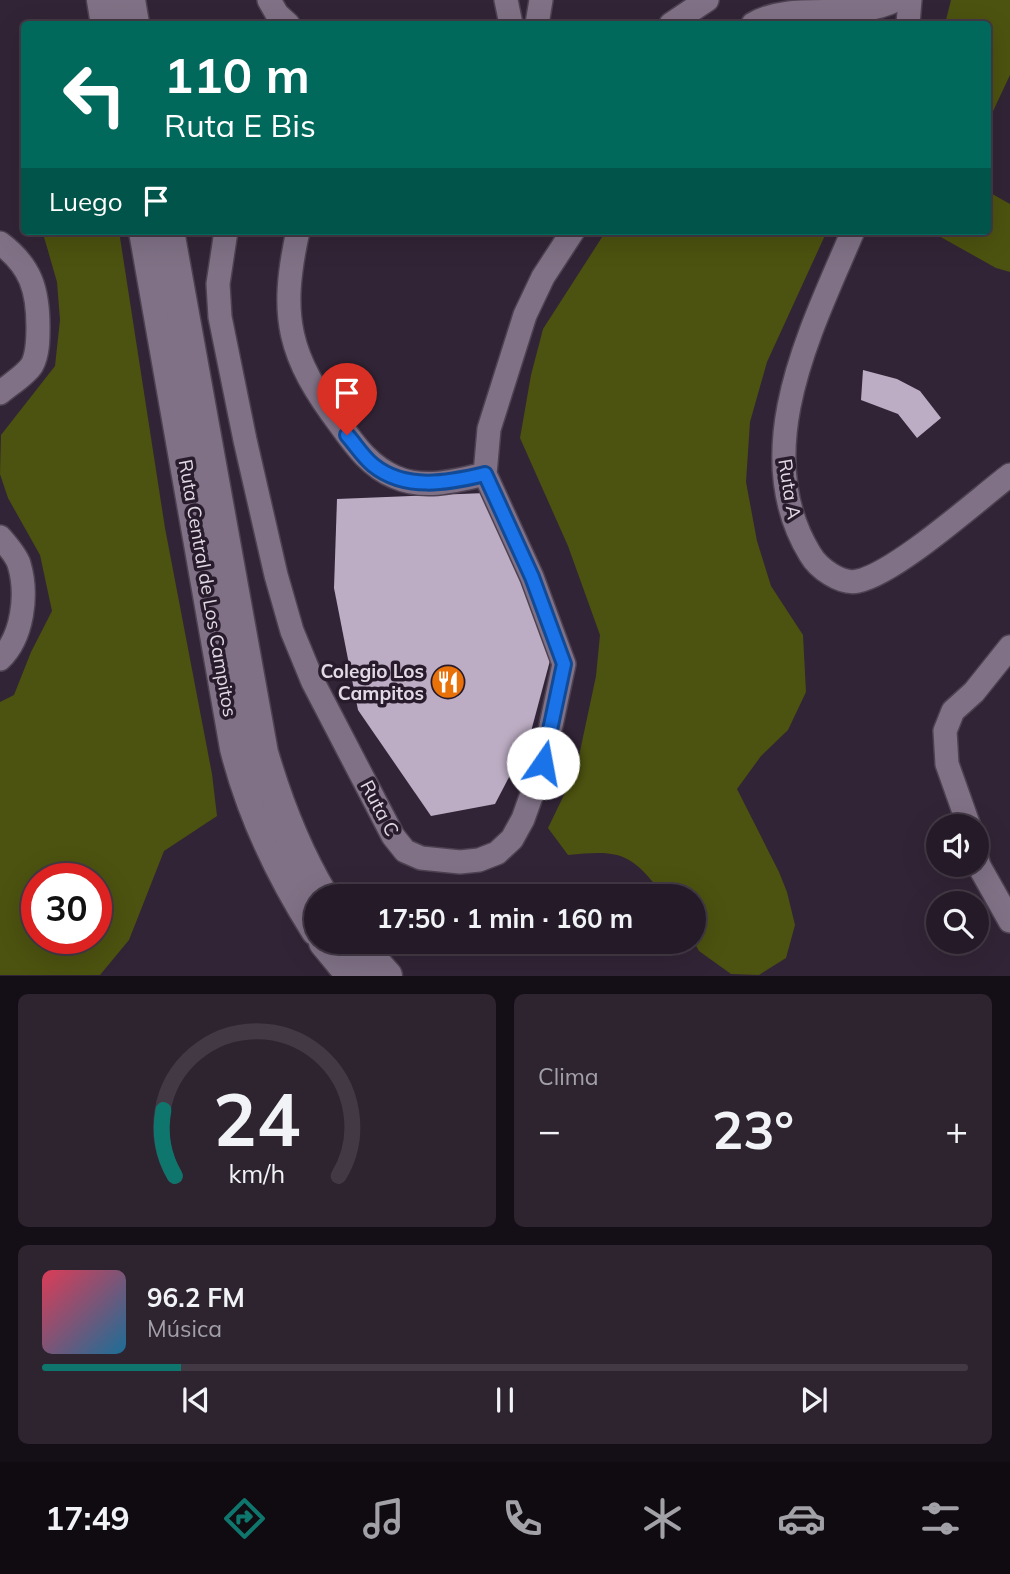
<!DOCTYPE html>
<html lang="es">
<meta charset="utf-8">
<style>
body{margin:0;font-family:Mulish,sans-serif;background:#2d2430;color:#f1f3f6;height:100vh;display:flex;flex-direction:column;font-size:26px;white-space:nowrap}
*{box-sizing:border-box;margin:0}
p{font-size:23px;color:#a3a1a8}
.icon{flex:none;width:38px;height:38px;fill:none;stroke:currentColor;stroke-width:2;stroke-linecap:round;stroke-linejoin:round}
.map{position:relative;height:976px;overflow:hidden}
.drawer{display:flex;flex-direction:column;gap:18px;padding:18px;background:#140f16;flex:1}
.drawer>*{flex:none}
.banner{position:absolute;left:21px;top:21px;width:970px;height:214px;border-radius:7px;box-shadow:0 7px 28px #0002,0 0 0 2px #423945;background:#00695c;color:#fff;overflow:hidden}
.controls{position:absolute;left:926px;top:814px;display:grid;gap:14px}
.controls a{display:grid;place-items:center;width:63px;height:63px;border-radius:50%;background:#251b28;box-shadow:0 7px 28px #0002,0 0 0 2px #423945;font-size:35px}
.speed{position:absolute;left:21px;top:863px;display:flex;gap:14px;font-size:35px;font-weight:700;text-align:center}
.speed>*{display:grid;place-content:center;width:91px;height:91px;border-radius:50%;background:#251b28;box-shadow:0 7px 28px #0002,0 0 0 2px #423945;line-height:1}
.speed .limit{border:10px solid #d22;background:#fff;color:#111}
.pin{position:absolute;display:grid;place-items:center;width:60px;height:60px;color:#fff;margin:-72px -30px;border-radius:50% 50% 50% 0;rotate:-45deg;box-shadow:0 0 7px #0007}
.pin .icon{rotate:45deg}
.me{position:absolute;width:77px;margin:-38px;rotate:12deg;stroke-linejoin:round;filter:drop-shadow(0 0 5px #0008)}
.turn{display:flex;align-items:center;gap:24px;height:147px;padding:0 28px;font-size:32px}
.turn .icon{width:91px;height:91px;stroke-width:2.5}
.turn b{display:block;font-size:49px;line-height:60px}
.then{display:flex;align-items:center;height:66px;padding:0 28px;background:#0003;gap:14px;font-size:26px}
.big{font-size:52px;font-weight:700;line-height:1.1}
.drawer .card{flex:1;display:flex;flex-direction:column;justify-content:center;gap:10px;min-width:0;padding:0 24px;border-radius:10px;background:#2d2430}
.drawer .dial{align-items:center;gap:0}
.dial svg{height:182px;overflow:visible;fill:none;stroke:#423945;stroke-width:7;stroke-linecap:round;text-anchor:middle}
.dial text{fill:#f1f3f6;stroke:none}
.song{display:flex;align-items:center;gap:21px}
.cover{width:84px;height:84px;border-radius:10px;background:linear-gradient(135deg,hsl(350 70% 55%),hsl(200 70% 35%))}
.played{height:7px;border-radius:4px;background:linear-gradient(90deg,#0f766e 15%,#423945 15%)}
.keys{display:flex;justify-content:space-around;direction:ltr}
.heat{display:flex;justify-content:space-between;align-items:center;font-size:38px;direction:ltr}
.drawer .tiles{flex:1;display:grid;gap:18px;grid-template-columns:1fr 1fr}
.card:last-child{grid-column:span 2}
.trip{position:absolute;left:304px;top:884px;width:402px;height:70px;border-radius:35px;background:#251b28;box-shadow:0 7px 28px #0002,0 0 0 2px #423945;font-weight:700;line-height:70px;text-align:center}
.menu{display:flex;height:112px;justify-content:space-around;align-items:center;background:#0f0b10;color:#a3a1a8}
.menu .icon{width:49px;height:49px}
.menu .active{color:#0f766e}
.menu b{font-size:32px;color:#f1f3f6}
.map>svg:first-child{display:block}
.green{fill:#4c520f;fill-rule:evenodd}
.building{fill:#bdadc4}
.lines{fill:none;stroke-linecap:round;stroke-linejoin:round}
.minor-casing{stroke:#4d4251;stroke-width:26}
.secondary-casing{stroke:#4d4251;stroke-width:35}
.minor{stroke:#807186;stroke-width:23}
.secondary{stroke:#807186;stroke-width:32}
.route-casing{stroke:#114b97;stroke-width:18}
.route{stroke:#1a73e8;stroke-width:12}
.labels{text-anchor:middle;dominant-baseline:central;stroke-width:7;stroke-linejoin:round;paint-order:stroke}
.street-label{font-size:19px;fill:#e1d9e4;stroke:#271b2c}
.poi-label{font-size:19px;font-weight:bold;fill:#e1d9e4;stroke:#271b2c;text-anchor:end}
</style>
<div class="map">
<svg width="1010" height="976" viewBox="0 0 1010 976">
<rect width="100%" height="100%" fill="#312436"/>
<g class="green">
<polygon points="951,0 1010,0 1010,75 987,124 987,24 945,24"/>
<polygon points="987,191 1010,204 1010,272 996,268 930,231 987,231"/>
<path d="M46 231H119L165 528 212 774 217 816 164 851 129 940 100 975H0V702L14 695 31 652 52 611 40 555 8 498 0 474 1 435 55 366 60 320 57 282 44 237ZM96 878V938H37V878Z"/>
<path d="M606 231H827L767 362 750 422 746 482 757 541 771 586 803 635 806 692 788 730 761 756 737 789 779 872 787 892 795 925 786 958 759 975 731 974 699 951 694 942 695 896H664C632 854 622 849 568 855L548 828 576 770 596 676 600 635 568 546 520 438 531 375 543 329Z"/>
</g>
<g class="building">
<polygon points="863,370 897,379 920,391 941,418 917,438 898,414 861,400"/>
<polygon points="485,493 552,653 529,739 495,804 431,816 358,710 334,588 337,499"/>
</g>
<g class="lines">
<g class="minor-casing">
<g id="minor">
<polyline points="269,0 277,14 288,24"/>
<polyline points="506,0 511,24"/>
<polyline points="537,24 541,0"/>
<polyline points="671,24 707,0"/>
<path d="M753 24C793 0 851 23 896 0"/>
<polyline points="908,24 910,0"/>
<polyline points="226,231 218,284 220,317 245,440 276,575 292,631 313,682 393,836 405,851 421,858 460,862 479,860 497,853 512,839 523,819 543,763 564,664 532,577 485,474 489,429 525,315 543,277 573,231"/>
<path d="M298 231C279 317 288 356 341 426 356 447 371 467 395 477 424 490 456 481 485 474"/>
<path d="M853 231C812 328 747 451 810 554 818 568 841 585 858 581 896 573 976 501 1010 475"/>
<path d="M0 243C31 266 38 290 38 327 38 339 38 354 32 365 26 375 9 385 0 393"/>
<path d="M0 537C7 545 16 555 19 564 28 594 23 637 0 659"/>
<polyline points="969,826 947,764 945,731 953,711 974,692 1010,647"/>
<polyline points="976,855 979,866 1010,921"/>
</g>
</g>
<g class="secondary-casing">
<g id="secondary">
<polyline points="103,0 107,24"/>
<polyline points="129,0 133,24"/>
<path d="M145 231 236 748C253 815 281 873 317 930"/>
<path d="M168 231 262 753C277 804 295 851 322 896"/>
<polyline points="325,942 353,976"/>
<polyline points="355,942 386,976"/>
</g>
</g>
<use href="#minor" class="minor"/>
<use href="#secondary" class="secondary"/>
</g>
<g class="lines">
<g class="route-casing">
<path id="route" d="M347 435C355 444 363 457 373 465 405 491 448 483 485 474L532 577 564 664 543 763"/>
</g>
<use href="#route" class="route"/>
</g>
<defs>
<g id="restaurant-disc" transform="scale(1.75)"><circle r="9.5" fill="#e8710a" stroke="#271b2c"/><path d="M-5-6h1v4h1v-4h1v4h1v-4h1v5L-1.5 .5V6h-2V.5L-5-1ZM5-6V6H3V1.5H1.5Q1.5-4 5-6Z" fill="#fff"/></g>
</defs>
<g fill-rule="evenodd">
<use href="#restaurant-disc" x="448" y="682"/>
</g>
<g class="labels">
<g class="street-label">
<text transform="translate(790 489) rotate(81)">Ruta A</text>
<text transform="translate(208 588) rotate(80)">Ruta Central de Los Campitos</text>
<text transform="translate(380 808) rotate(62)">Ruta C</text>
</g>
<g class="poi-label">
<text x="424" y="671">Colegio Los<tspan x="424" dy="22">Campitos</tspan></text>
</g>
</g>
</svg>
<div class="controls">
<a><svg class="icon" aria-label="sound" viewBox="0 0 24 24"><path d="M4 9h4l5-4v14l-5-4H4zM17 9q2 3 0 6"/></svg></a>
<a><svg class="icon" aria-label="search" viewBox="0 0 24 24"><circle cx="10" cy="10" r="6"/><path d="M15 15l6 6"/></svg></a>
</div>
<div class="speed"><div class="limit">30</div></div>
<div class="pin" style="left:347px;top:435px;background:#d93025"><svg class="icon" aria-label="arrive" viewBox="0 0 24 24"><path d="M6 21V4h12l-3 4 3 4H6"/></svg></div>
<svg class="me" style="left:543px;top:763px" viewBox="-20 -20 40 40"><circle r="19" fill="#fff"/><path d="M0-13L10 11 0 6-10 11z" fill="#1a73e8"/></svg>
<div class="trip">17:50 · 1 min · 160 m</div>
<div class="banner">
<div class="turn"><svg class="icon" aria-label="left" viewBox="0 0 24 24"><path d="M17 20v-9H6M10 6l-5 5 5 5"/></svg><div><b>110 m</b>Ruta E Bis</div></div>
<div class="then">Luego<svg class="icon" aria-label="arrive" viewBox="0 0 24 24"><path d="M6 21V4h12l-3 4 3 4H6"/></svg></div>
</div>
</div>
<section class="drawer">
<div class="tiles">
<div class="card dial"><svg viewBox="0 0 100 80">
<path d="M14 69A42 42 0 1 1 86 69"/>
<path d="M14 69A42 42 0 0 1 9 40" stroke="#0f766e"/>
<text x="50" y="56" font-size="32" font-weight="700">24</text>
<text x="50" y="72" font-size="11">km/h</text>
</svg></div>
<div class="card"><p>Clima</p>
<div class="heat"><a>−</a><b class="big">23°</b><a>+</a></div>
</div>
<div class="card">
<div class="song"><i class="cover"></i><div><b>96.2 FM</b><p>Música</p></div></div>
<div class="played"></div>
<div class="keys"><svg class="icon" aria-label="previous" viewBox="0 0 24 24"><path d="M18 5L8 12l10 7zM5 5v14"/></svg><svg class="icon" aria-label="pause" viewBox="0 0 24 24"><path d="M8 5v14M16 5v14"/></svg><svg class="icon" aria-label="next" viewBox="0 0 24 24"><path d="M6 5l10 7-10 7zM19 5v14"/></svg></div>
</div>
</div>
</section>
<nav class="menu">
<b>17:49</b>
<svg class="icon active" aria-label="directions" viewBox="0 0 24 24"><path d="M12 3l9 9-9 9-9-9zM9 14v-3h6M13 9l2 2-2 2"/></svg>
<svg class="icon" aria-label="music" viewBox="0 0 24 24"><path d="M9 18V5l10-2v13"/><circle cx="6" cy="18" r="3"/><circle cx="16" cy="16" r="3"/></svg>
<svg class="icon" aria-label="phone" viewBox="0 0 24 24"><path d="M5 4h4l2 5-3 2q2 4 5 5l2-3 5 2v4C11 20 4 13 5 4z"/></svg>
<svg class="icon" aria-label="climate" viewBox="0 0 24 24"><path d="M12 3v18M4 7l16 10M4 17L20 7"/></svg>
<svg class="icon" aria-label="car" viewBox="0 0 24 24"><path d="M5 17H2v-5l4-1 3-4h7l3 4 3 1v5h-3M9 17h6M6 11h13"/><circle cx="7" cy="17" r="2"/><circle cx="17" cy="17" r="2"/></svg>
<svg class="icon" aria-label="filters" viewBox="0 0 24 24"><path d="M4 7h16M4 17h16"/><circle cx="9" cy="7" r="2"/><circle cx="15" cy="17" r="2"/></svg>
</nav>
